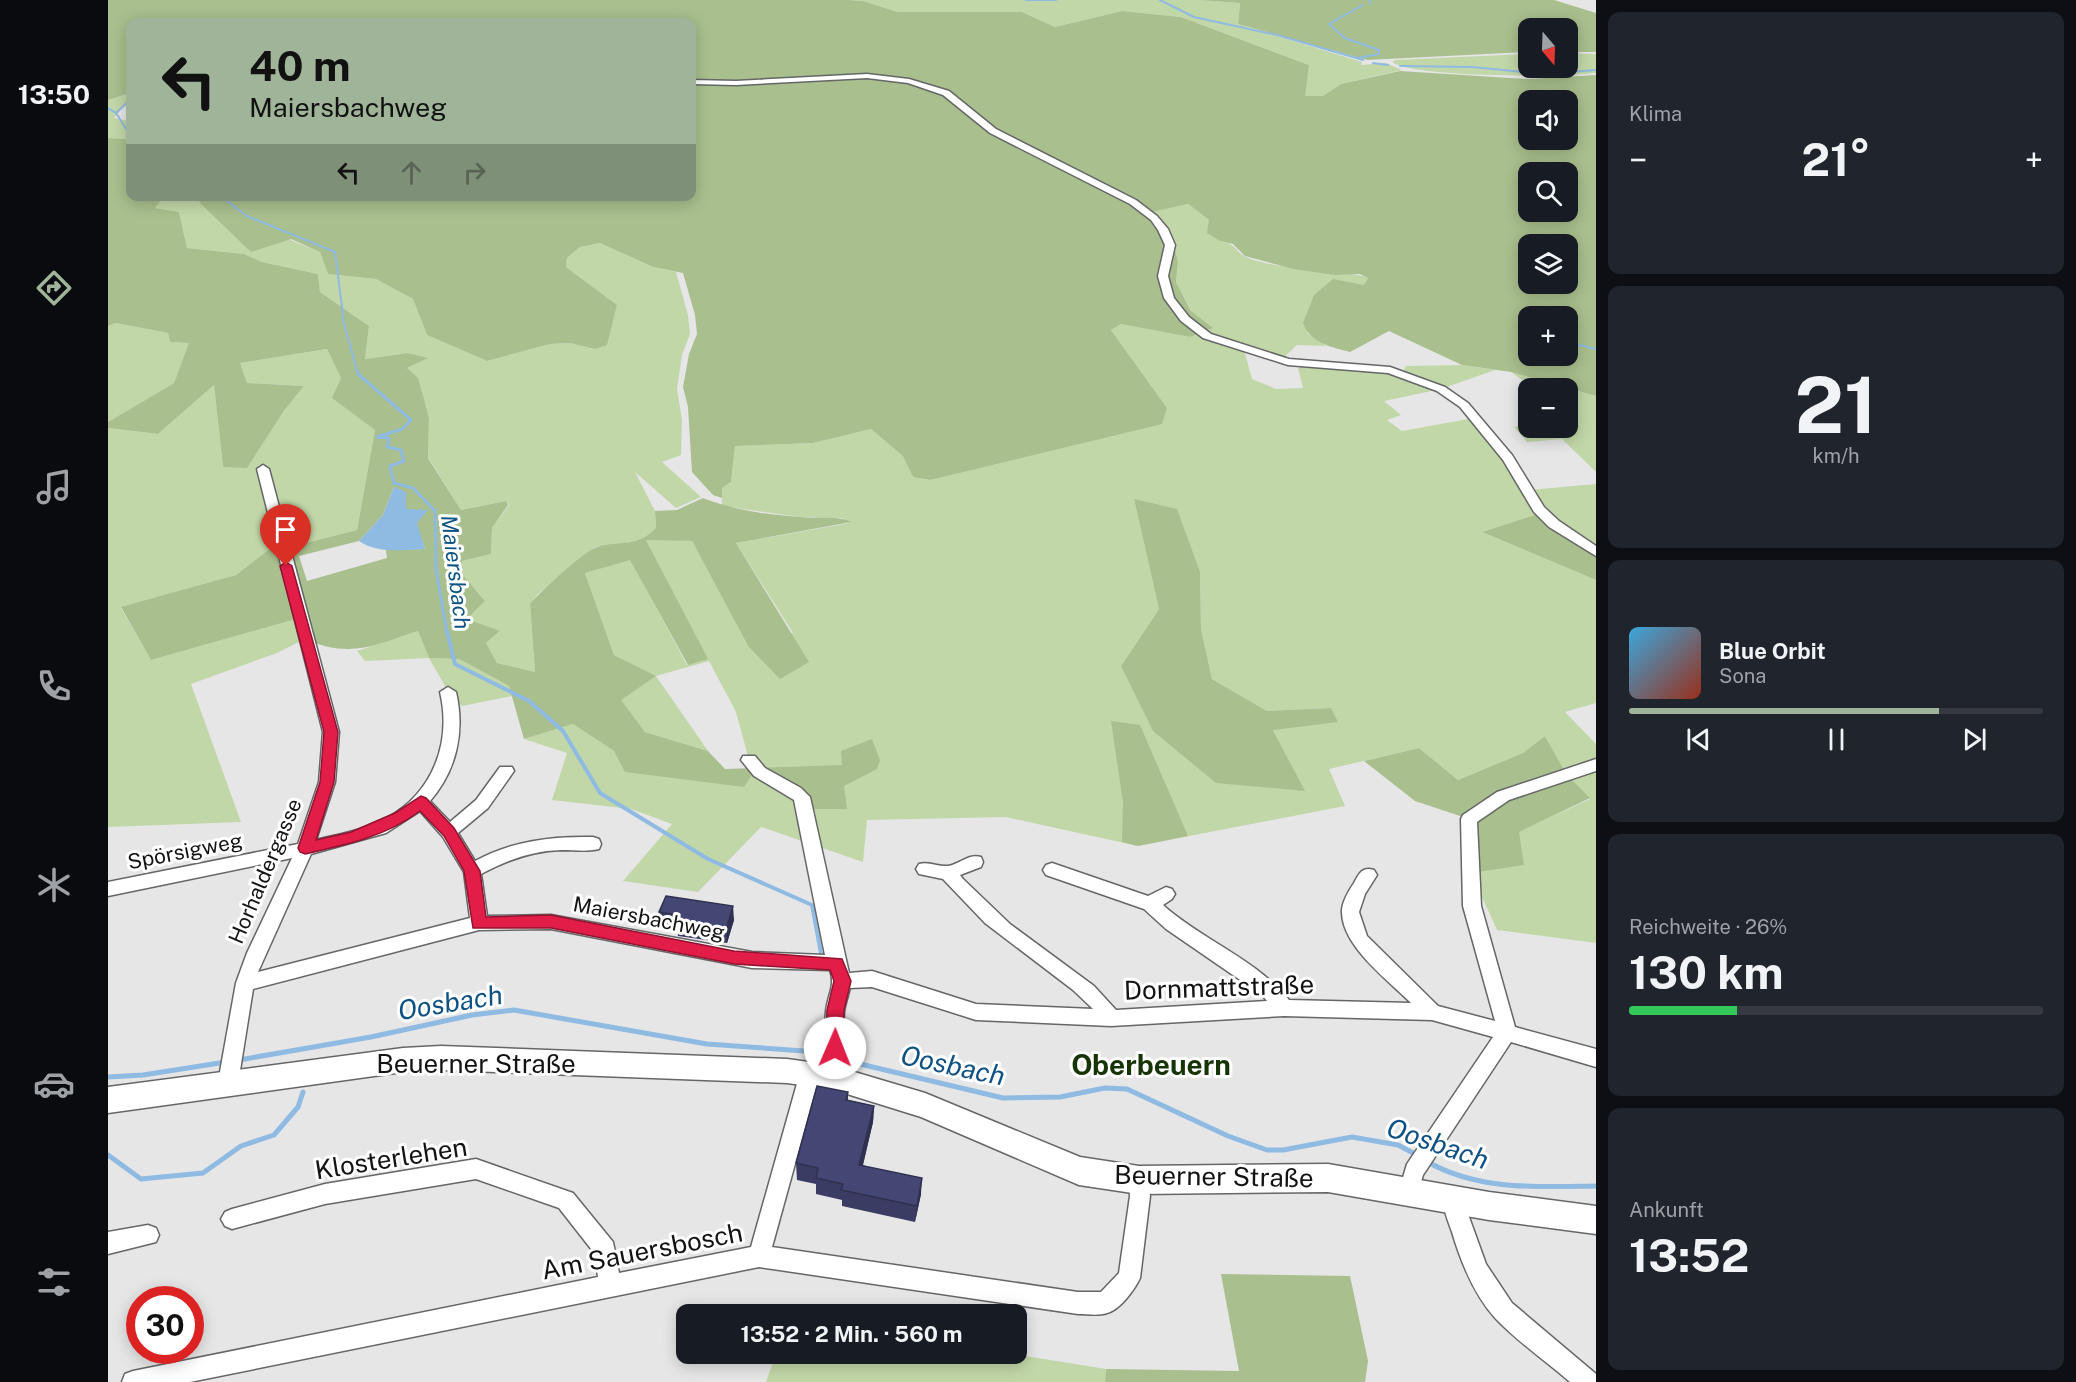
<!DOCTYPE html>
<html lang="de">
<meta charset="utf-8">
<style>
body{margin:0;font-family:"Public Sans",sans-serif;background:#20242c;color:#f1f3f6;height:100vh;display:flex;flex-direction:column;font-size:22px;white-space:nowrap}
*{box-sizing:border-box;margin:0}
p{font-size:20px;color:#9ea1a6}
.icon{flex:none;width:33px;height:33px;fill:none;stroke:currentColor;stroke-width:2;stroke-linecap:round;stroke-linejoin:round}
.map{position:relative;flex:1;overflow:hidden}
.panel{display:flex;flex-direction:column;gap:12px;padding:12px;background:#0d0f14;width:480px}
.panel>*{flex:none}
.banner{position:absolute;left:18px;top:18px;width:570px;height:183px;border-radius:12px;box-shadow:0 3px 15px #0003;background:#9fb498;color:#111;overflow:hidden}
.needle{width:39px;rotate:161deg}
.tools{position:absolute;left:1410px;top:18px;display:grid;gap:12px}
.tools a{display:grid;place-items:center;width:60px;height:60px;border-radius:12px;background:#171b24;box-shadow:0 3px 15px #0003;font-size:30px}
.speed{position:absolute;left:18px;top:1286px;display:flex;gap:12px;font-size:30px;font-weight:700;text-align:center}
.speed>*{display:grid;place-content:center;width:78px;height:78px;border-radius:50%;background:#171b24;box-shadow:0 3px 15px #0003;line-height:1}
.speed .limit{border:9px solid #d22;background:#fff;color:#111}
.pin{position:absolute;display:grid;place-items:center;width:51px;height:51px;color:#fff;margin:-62px -26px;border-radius:50% 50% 50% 0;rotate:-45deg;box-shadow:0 0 6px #0007}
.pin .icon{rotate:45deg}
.me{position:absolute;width:66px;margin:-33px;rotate:1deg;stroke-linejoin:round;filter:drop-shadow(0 0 4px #0008)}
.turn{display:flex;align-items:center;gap:21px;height:126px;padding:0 24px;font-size:27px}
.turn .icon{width:78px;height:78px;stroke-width:2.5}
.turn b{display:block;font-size:42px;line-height:51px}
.lanes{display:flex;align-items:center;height:57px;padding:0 24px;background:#0003;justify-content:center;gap:30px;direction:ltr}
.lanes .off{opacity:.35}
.big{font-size:45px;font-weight:700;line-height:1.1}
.panel .card{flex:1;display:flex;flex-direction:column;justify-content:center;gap:9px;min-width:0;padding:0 21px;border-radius:12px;background:#20242c}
.panel .dial{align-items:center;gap:0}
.dial b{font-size:78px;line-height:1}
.song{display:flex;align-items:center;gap:18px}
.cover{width:72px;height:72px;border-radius:9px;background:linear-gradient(135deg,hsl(200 70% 55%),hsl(10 70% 35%))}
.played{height:6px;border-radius:3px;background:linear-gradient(90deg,#9fb498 75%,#363941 75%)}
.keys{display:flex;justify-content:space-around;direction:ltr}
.heat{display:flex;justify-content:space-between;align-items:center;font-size:33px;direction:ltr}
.charge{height:9px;border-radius:4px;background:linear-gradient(90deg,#34c759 26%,#363941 0)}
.trip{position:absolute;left:568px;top:1304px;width:351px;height:60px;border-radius:12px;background:#171b24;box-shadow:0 3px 15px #0003;font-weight:700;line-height:60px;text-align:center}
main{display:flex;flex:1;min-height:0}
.dock{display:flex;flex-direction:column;width:108px;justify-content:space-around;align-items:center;background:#090b0e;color:#9ea1a6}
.dock .icon{width:42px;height:42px}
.dock .current{color:#9fb498}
.dock b{font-size:27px;color:#f1f3f6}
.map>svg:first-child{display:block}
.green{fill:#c2d7a8;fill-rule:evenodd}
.forest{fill:#a9bf8d;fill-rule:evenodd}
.water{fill:#8fbae2}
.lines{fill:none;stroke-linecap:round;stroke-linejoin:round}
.stream-far3{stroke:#8fbae2;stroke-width:2}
.stream-far2{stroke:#8fbae2;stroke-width:3}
.stream-far1{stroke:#8fbae2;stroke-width:4}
.stream{stroke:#8fbae2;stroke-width:5}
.minor-casing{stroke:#656667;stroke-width:3}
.secondary-casing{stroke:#656667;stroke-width:3}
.minor{fill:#fff;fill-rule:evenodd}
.secondary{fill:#fff;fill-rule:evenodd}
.wall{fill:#3a3c63}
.shaded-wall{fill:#303150}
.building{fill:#444673;stroke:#303150;stroke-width:1.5}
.route{fill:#e11d48;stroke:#92132f;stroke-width:1.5}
.labels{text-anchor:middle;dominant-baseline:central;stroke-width:6;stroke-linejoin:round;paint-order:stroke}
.street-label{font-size:21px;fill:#121313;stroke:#fff}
.water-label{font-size:22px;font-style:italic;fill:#0e5284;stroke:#fff}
.near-street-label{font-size:26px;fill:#121313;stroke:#fff}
.near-water-label{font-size:27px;font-style:italic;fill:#0e5284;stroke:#fff}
.near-quarter-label{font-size:28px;font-weight:bold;fill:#163405;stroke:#fff}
</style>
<main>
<nav class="dock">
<b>13:50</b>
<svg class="icon current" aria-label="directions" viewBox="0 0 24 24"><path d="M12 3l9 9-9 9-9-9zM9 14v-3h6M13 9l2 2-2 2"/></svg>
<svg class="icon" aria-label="music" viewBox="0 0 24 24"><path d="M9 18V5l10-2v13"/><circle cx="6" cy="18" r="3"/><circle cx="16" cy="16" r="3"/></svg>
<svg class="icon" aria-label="phone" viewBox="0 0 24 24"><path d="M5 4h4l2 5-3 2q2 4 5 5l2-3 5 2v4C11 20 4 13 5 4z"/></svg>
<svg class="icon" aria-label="climate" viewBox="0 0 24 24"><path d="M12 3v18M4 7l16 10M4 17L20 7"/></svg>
<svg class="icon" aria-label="car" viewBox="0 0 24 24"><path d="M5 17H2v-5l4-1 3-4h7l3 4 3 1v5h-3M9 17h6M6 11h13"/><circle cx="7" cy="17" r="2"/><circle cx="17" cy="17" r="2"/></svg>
<svg class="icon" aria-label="filters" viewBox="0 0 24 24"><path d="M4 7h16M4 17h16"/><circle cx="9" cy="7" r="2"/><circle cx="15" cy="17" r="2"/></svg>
</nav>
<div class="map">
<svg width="1488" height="1382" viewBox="0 0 1488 1382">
<rect width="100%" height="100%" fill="#e6e6e7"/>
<g class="green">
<polygon points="740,0 1090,0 1132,3 1130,24 1254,62 1253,65 1278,63 1294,70 1233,84 1215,96 1196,96 1201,65 1073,17 1014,11 947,27 914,12 790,12 755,1"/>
<path d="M1460 53 1488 54V73C1455 77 1307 78 1284 62L1287 60 1420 54V68H1460Z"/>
<polygon points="22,93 22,103 15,107 6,118 22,121 22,142 18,139 0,138 0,100"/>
<path d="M56 197H93L91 203 212 252 220 274 268 279 305 299 319 335 379 361 442 344 462 343 487 349 509 305 458 267 459 258 472 247 492 243 545 267 568 272 580 315 582 334 574 355 569 389 574 420 573 455 554 462 593 497 568 508 527 472 547 511 548 529 539 539 584 541 640 646 685 633 628 543 741 523 734 518 692 517 614 506V488L623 482 627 446 705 443 763 429 796 456 805 477 822 480 894 461 1059 408 1003 330 1013 324 1082 337 1104 328 1084 312 1068 282 1070 262 1043 211 1080 204 1101 220 1112 241C1131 245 1126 251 1138 257 1151 263 1169 265 1183 268 1205 273 1244 271 1261 278L1257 285 1199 333 1219 346 1189 345 1174 359 1136 350 1144 379 1168 389 1195 388 1190 368 1202 364 1296 370 1298 366 1354 365 1387 370 1333 389 1276 401 1293 415 1279 420 1294 431 1366 418 1421 490 1488 484V548L1430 514 1374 532 1488 580V703L1457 712 1488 744V943L1389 930 1363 873 1410 832 1482 799 1459 775 1437 736 1415 753 1350 780 1311 748 1221 769 1237 806 1030 846 898 817 759 820 755 862 653 827 590 892 515 881 564 824 523 809 444 800 459 753 416 739 465 724 506 751 518 772 646 770 641 760 628 712 601 661 548 676 600 751 537 732 512 700 547 676 506 655 477 573 522 559 579 665 599 659 538 540 487 547 430 594 422 604 427 672 389 663 378 643 391 632 359 619 377 601 355 575 354 561 383 554 384 528 401 505 398 501 353 510 320 457 321 418 299 368 319 358 300 353 257 359 261 326 212 292 210 274 154 262 136 254 79 248 71 212 47 208ZM1026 499 1092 572 1093 629 1104 679 1159 711 1222 708 1229 722 1165 729 1196 791 1013 666 1051 609Z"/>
<polygon points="8,323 60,333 62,342 82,343 66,383 0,422 0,326"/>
<polygon points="219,349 233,378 225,398 267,430 249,530 174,549 172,541 128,575 13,608 43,660 188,619 197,639 169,653 83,684 133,822 0,827 0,428 50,434 106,385 115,467 175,412 196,386 139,383 132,363"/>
<polygon points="1403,372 1488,396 1488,472 1454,439 1419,442 1406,427 1420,424 1420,428 1460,428 1460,388 1426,388"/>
<polygon points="310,631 321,658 351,659 401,686 404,696 354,706 341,693 321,658 257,661 249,651"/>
<polygon points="668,1353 899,1353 998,1369 997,1382 658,1382"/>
</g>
<g class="forest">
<path d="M0 0H740L755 1 790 12H914L947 27 1014 11 1073 17 1201 65 1197 96H1215L1233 84 1292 71 1420 79 1488 75V396L1403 372 1354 365 1281 331 1242 352C1224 347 1202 343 1195 323L1206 295 1225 279 1256 285 1260 278 1252 274 1227 275 1185 269 1137 256 1125 244 1112 241 1099 233 1101 220 1080 204 1043 212 1063 235 1070 262 1068 282 1083 311 1105 328 1082 337 1013 324 1003 330 1059 408 1054 424 822 480 805 477 795 456 763 429 705 443 627 446 623 482 614 488V498L605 495 584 472 580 407 575 387 581 354 589 334 587 315 575 273 545 267 492 243 472 247 459 258 458 267 509 305 499 345 487 349 462 343 442 344 379 361 319 335 305 299 268 279 220 274 212 252 183 239 143 252 91 202 93 196H584V22H22V93L0 100ZM1420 100H1460V140H1420ZM1420 172H1460V212H1420ZM1420 244H1460V284H1420ZM1420 316H1460V356H1420Z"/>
<polygon points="1090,0 1446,0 1488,13 1488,52 1460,52 1460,28 1420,28 1420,52 1259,60 1130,24 1132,3"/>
<path d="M0 138 18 139 22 142V196L56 197 47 208 71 212 79 248 136 254 154 262 210 274 212 292 261 326 257 359 300 353 320 358 299 368 310 378 321 418 320 458 353 510 398 501 400 505 384 528 383 554 354 561 355 575 377 601 359 619 392 631 378 643 389 663 427 672 422 604C431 593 476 551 489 547 512 540 530 548 548 528L547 511 569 510 595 498C625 510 660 515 692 517 709 519 727 515 743 522L628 543 701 662 672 679 640 646 584 541 538 540 600 659 580 665 522 560 477 573 506 655 548 676 513 700 537 732 600 751 617 769 734 765 733 751 764 739 772 760 769 769 736 786 739 809H697L647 770 636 787 517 772 506 751 465 724 416 739 401 686 351 659 321 658 310 631C267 645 242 659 197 639L188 619 43 660 13 607 128 575 172 541 174 549 249 530 267 430 224 398 233 378 219 349 132 363 139 383 196 386 175 412 139 468 115 467 106 385 50 434 0 428V422L66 383 81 343 62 342 60 333 8 323 0 326ZM286 487C297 509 311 526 317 549L278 550 279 558 199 581 191 556 251 541 275 515Z"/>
<polygon points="1026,499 1069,509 1092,572 1093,629 1104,679 1159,711 1223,708 1230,722 1165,730 1197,791 1108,783 1045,731 1013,666 1051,609"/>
<polygon points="1430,514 1488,551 1488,580 1374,532"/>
<polygon points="1003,721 1032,725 1080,836 1030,846 1014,842 1015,802"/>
<polygon points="1437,736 1459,775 1482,798 1411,832 1416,865 1363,873 1361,819 1307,801 1256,761 1311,748 1350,780 1415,753"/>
<polygon points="1113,1274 1242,1276 1260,1361 1257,1382 997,1382 998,1369 1131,1371"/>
</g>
<path class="water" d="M286 487 298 492V509L320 510 309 523 317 549C295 550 270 554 251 541L275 515Z"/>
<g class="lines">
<g class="stream-far3">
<polyline points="918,0 948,0"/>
<polyline points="1052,0 1086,17 1169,35 1255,60"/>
<polyline points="1262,0 1262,4"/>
<polyline points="1250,58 1271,54 1271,50 1237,38 1221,24 1255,5"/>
<polyline points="1265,63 1280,65"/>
<polyline points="1292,66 1364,67 1436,74 1488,70"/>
<polyline points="22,100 8,113 22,135"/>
<polyline points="0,108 8,113"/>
<polyline points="112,196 139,216 227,252 236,323 249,371"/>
<polyline points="1463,343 1488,349"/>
</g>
<polyline class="stream-far2" points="249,370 250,374 303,420 294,429 269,437 281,438 279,447 293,450 296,461 282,466 286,483 305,488 327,511 328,569 339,633"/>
<polyline class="stream-far1" points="339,631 347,664 421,701 455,731 492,793 600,859 704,905 714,959"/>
<g class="stream">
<polyline points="731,1059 895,1098 952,1097 997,1088 1019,1089 1120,1136 1159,1150 1175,1150 1244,1137 1290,1145 1309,1155"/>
<polyline points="131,1060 263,1037 364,1015 406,1010 599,1044 696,1051 718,1056"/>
<polyline points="0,1077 35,1075 118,1062"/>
<polyline points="0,1155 33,1179 95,1173 133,1146 166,1135 190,1107 195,1092"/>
<path d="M1318 1161C1370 1191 1430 1187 1488 1186"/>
</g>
<g class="minor-casing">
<g id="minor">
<polygon points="759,74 801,79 841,91 888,129 1028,200 1049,216 1060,229 1067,245 1060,276 1066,298 1081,317 1103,334 1181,359 1282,367 1337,387 1360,403 1404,455 1436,507 1451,521 1488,546 1488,556 1441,527 1426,512 1395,460 1352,407 1329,391 1280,373 1180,365 1095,338 1073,321 1056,298 1050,276 1057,245 1050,230 1043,220 1022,204 882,133 835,95 800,83 759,78 628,85 584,84 584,80 628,81"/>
<path d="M155 465 161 469 231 732 227 782 208 840C232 834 257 830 279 818 325 793 344 742 332 692L340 687 348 692C357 731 349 770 322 801L342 822 368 800 392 767H404L406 771 380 808 350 833 367 861C404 841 443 836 485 837L491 839 493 844 491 849C479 852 466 850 453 850 424 851 399 860 373 874L379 916 443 915 644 952 717 955 686 800 646 776 633 760 635 756H647L657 768 693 788 702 797 741 973 764 971 868 1004 985 1009 965 990 877 923 835 879 811 874 808 869 811 864C821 861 830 867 840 866 852 864 861 853 873 857L875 862 873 867 852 875 855 879 902 924 986 986 1008 1010 1159 1001 1154 995 1058 929 1036 909 938 875 935 870 938 865 944 863 1040 896 1058 887 1064 889 1067 894 1064 899 1055 905C1094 940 1148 959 1181 1000L1303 1003C1280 980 1235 947 1234 913 1233 904 1241 890 1246 883 1251 874 1254 866 1266 870L1269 875 1257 894 1251 912 1259 936 1330 1006 1387 1021 1355 906 1353 819 1355 815 1389 792 1488 759V771L1401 800 1369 822 1373 906 1407 1027 1488 1049V1067L1403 1042 1315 1175 1308 1198 1301 1201 1294 1198 1291 1191 1299 1164 1385 1037 1324 1020 1176 1016 1003 1026 868 1020 764 987 742 988C740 996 737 1004 736 1012 734 1035 740 1061 730 1083L723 1086 716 1083C713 1077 717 1023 718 1012 719 996 728 986 722 970L644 968 443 929 371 930 145 989 130 1083 127 1089 120 1092 113 1089 110 1083 128 983 139 953 184 858 0 896V882L190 844 211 782 215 732 149 469ZM312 811 335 837 356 872 362 918 150 972 203 854 278 833Z"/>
<path d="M702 1064 709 1067 712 1073 664 1247 970 1292H993L1011 1273 1022 1196 1021 1180 1024 1173 1031 1170 1038 1173 1042 1196 1032 1278C1027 1289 1012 1310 999 1313 991 1316 979 1314 970 1314L651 1267 82 1382H14L17 1374 25 1371 490 1277 487 1254 451 1208 368 1179 217 1204 124 1229 117 1226 113 1219 117 1212 124 1209 217 1184 368 1159 465 1193 505 1242 511 1273 643 1247 692 1073 695 1067Z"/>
<path d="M1345 1189 1352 1192 1378 1264 1404 1303 1488 1374V1382H1462C1438 1361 1410 1342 1388 1319 1366 1295 1353 1262 1344 1232 1340 1220 1332 1204 1338 1192Z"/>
<polygon points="40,1225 48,1228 51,1235 48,1242 0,1254 0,1232"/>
</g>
</g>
<g class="secondary-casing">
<polygon id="secondary" points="333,1046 679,1059 723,1065 817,1093 972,1157 1031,1166 1220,1164 1381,1192 1488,1206 1488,1234 1381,1220 1220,1192 1031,1194 971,1185 813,1117 723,1089 679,1083 333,1070 295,1072 0,1113 0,1087 295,1048"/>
</g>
<use href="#minor" class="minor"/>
<use href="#secondary" class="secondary"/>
</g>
<g class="wall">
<polygon points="551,912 626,920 619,943 570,936 569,928 553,926"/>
<polygon points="740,1092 740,1100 766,1106 765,1122 755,1165 813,1194 807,1222 734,1206 734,1200 708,1194 708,1184 689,1180 688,1163"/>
</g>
<g class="shaded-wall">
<polygon points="625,906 626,920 619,943 618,930"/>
<polygon points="766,1106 765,1122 751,1181 751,1165"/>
<polygon points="814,1178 813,1194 807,1222 809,1206"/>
</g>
<g class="building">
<polygon points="558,896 625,906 618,930 568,922 570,915 551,912"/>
<polygon points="709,1086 740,1092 738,1100 766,1106 751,1165 814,1178 809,1206 733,1190 735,1184 708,1178 710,1168 688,1163"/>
</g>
<path class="route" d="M178 562 184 566 230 732 226 782 208 840 243 832 287 813 313 796 318 798 346 828 372 871 378 917 443 915 626 951 734 959 743 981 736 1010 735 1048 733 1053 727 1056 720 1053 718 1048 719 1010 726 981 722 970 626 964 443 928H365L356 871 336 836 312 811C279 836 238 845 197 854L192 852 190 848 212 782 216 732 172 566Z"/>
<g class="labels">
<g class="street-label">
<text transform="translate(77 851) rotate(-11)">Spörsigweg</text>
<text transform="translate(157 871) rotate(-67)">Horhaldergasse</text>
<text transform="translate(541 918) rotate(11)">Maiersbachweg</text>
</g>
<g class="water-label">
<text transform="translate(348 572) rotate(83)">Maiersbach</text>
</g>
<g class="near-street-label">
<text transform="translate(1111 987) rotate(-2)">Dornmattstraße</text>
<text x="368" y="1063">Beuerner Straße</text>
<text transform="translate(283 1158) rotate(-9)">Klosterlehen</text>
<text transform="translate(1106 1176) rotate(1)">Beuerner Straße</text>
<text transform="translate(534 1251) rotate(-11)">Am Sauersbosch</text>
</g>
<g class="near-water-label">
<text transform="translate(342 1002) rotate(-9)">Oosbach</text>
<text transform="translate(845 1065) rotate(12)">Oosbach</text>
<text transform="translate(1330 1143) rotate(19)">Oosbach</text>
</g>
<g class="near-quarter-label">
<text x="1043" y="1064">Oberbeuern</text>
</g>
</g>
</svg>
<div class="tools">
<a><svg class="needle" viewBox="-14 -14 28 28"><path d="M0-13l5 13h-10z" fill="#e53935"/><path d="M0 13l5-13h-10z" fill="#9ea1a6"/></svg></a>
<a><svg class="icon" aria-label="sound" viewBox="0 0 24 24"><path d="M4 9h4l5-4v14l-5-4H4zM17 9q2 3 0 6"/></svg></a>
<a><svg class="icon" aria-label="search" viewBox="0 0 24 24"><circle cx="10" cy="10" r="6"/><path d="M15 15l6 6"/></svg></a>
<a><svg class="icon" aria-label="layers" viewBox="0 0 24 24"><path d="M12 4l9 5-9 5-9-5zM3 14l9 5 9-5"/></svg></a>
<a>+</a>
<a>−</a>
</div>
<div class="speed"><div class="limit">30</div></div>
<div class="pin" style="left:178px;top:566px;background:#d93025"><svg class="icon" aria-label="arrive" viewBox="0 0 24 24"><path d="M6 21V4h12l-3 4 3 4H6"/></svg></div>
<svg class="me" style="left:727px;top:1048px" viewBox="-20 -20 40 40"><circle r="19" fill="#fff"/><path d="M0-13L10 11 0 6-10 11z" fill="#e11d48"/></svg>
<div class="trip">13:52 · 2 Min. · 560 m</div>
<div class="banner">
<div class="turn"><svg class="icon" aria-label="left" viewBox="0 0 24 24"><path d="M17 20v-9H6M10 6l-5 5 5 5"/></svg><div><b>40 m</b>Maiersbachweg</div></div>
<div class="lanes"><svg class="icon" aria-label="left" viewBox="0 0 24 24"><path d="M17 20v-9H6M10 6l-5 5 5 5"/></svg><svg class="icon off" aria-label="ahead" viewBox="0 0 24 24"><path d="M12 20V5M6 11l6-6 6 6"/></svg><svg class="icon off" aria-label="right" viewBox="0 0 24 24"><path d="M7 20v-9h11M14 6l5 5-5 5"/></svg></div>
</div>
</div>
<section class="panel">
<div class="card"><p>Klima</p>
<div class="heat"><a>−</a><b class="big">21°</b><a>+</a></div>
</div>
<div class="card dial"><b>21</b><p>km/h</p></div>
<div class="card">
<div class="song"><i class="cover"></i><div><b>Blue Orbit</b><p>Sona</p></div></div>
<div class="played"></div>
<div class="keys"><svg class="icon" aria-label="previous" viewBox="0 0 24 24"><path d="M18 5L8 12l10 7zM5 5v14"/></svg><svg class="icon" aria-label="pause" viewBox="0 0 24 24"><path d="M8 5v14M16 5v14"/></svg><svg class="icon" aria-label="next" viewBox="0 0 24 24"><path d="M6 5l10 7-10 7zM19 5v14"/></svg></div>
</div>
<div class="card"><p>Reichweite · 26%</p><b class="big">130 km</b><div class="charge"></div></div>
<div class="card"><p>Ankunft</p><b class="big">13:52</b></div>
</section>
</main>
